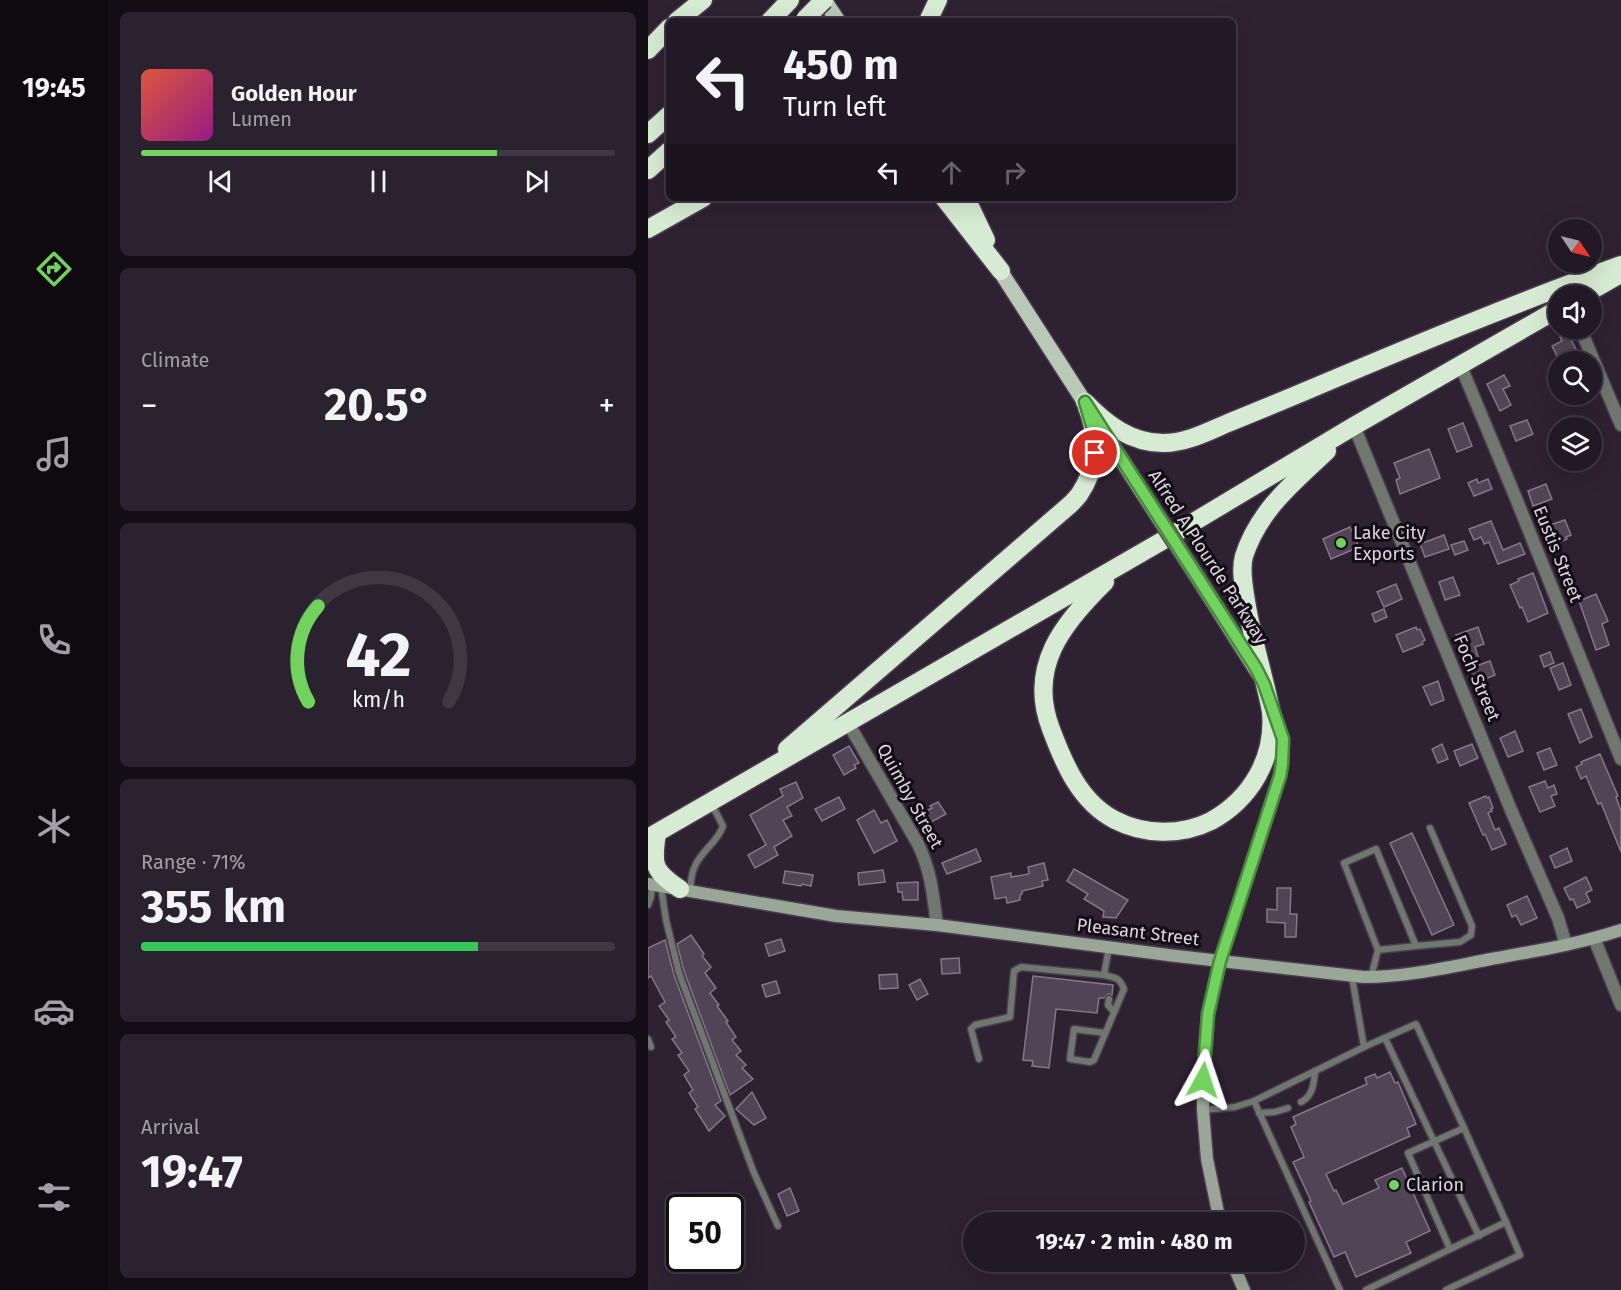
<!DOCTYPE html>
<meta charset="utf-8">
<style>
body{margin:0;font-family:"Fira Sans",sans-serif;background:#2a222e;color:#f1f3f6;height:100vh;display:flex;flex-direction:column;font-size:22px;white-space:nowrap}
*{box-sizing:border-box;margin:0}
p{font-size:20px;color:#a2a0a7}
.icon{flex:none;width:33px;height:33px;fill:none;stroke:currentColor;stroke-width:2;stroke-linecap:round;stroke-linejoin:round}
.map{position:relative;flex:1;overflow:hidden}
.side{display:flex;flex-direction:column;gap:12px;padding:12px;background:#130e15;width:540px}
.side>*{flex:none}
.banner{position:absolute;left:18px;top:18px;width:570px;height:183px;border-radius:9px;box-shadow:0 6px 24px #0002,0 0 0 2px #3f3843;background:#221926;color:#f1f3f6;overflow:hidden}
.needle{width:39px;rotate:125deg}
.controls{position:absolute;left:900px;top:219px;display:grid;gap:12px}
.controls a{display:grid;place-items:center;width:54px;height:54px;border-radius:50%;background:#221926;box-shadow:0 6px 24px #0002,0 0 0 2px #3f3843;font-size:30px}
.speed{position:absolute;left:18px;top:1194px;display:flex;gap:12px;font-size:30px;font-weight:700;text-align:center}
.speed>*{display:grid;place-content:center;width:78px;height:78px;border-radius:50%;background:#221926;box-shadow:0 6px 24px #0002,0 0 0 2px #3f3843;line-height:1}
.speed .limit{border:3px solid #111;border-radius:9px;background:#fff;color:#111}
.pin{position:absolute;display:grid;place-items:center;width:51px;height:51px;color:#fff;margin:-26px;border:3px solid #fff;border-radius:50%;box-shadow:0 2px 6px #0007}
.me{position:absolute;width:66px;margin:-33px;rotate:5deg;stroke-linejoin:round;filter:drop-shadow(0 0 4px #0008)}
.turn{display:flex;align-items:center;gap:21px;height:126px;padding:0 18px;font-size:27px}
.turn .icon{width:78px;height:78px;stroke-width:2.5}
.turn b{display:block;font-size:42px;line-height:51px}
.lanes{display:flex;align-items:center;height:57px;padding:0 18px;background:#0003;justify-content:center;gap:30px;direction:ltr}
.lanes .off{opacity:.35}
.big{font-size:45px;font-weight:700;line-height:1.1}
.side .tile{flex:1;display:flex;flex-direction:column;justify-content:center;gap:9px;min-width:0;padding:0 21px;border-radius:9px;background:#2a222e}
.side .dial{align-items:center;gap:0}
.dial svg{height:156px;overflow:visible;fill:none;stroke:#3f3843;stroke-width:7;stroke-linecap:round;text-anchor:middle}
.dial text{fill:#f1f3f6;stroke:none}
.song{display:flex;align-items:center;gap:18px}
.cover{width:72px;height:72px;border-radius:9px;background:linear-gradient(135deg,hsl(10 70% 55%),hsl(310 70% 35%))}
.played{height:6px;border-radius:3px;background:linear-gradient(90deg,#71d35e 75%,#3f3843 75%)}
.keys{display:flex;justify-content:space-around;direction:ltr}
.heat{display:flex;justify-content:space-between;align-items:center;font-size:33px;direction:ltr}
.charge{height:9px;border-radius:4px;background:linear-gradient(90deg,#34c759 71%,#3f3843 0)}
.trip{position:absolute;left:315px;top:1212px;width:342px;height:60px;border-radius:30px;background:#221926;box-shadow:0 6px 24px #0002,0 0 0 2px #3f3843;font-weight:700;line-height:60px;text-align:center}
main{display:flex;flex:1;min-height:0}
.tabs{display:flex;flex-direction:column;width:108px;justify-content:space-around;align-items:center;background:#0e0a0f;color:#a2a0a7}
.tabs .icon{width:42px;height:42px}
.tabs .on{color:#71d35e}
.tabs b{font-size:27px;color:#f1f3f6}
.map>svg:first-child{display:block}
.building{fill:#524457;stroke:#85768a;stroke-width:1.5}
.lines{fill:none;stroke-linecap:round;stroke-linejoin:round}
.lane-casing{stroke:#4a3e4e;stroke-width:9}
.street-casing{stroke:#4a3e4e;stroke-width:15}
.secondary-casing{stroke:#4a3e4e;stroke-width:15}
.primary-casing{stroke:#4a3e4e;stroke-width:18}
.highway-casing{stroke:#4a3e4e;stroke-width:21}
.lane{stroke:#70776f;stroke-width:6}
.street{stroke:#70776f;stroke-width:12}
.secondary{stroke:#9aa697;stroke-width:12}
.primary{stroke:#bac9b7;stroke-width:15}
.highway{stroke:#d7ead3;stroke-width:18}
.primary-bridge-casing{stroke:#4a3e4e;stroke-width:18;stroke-linecap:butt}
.highway-bridge-casing{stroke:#4a3e4e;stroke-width:21;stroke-linecap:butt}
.primary-bridge{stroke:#bac9b7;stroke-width:15}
.highway-bridge{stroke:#d7ead3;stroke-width:18}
.route-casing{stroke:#49893d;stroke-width:15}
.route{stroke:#71d35e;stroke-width:10}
.poi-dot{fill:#71d35e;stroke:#130d15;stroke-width:2}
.labels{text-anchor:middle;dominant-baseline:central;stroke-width:6;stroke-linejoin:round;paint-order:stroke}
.poi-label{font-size:18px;fill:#ddd5e0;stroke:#130d15;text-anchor:start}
.street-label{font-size:18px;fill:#ddd5e0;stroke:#130d15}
</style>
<main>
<nav class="tabs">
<b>19:45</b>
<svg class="icon on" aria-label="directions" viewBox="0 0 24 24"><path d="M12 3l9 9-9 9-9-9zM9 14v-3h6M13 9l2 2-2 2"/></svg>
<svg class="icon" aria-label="music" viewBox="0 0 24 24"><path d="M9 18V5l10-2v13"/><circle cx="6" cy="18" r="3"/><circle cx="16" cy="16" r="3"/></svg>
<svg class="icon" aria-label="phone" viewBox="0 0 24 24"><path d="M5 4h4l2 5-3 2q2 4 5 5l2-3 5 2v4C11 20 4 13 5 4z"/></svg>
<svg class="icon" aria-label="climate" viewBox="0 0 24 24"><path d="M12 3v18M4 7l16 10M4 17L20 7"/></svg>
<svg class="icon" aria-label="car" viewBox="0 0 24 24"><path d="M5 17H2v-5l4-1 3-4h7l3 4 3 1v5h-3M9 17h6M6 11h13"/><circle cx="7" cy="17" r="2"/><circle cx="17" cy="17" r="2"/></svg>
<svg class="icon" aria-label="filters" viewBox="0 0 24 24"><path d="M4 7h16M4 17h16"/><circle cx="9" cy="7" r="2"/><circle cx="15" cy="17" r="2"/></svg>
</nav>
<section class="side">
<div class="tile">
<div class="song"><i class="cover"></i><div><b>Golden Hour</b><p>Lumen</p></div></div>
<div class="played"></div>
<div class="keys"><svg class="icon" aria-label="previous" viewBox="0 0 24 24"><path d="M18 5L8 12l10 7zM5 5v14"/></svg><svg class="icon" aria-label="pause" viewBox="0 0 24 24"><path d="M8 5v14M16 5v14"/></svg><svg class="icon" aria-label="next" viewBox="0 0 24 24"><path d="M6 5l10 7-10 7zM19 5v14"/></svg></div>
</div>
<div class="tile"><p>Climate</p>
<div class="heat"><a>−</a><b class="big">20.5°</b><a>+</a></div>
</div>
<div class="tile dial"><svg viewBox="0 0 100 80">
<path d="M14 69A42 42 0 1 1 86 69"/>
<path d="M14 69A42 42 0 0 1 19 20" stroke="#71d35e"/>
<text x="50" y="56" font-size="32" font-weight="700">42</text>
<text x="50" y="72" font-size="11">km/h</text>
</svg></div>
<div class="tile"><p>Range · 71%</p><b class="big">355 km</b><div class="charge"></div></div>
<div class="tile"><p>Arrival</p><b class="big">19:47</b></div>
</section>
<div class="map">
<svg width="973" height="1290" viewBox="0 0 973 1290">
<rect width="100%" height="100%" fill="#2e2132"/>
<g class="building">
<polygon points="920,334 929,351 928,352 931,358 924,361 921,355 911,360 904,346 914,341 912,337"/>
<polygon points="856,375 862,386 855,389 863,405 852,411 839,384"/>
<polygon points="879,420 885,434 868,441 862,426"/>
<polygon points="815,423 824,446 809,452 800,429"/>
<polygon points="781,449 792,478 752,494 748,480 752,478 746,463"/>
<polygon points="829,479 830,483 840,479 844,489 826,496 820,483"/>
<polygon points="898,484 904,499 885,506 880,491"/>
<polygon points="917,520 923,535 918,537 919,539 908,544 905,540 902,541 899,531 901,530 899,526"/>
<polygon points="843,521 855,550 872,543 877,554 850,564 841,542 836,544 833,537 826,540 821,529"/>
<polygon points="702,527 711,547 683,559 675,539"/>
<polygon points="796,535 801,549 777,557 772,544"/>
<polygon points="816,541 820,550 807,555 803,545"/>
<polygon points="885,573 900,613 880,622 874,607 872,608 862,585 871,581 870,579"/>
<polygon points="805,577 812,595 797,600 791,582"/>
<polygon points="748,584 754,599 736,607 729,592"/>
<polygon points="948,594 960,621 954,624 961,645 948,650 931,601"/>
<polygon points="736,609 739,617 727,622 724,614"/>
<polygon points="768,627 769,630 772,629 777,640 774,642 775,644 755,652 748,635"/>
<polygon points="830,627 836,644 827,647 831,660 815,653 808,635"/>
<polygon points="902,652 906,663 896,667 892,656"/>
<polygon points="842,661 847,675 827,683 822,668"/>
<polygon points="915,663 923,685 911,690 902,668"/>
<polygon points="790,681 796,700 783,705 775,687"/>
<polygon points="933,709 944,737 932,743 920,714"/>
<polygon points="867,731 875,751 860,757 852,738"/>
<polygon points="794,744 800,759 790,763 784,749"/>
<polygon points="824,744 830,758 812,766 806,751"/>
<polygon points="201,746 211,763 206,765 208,768 196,775 185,755"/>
<polygon points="902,748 909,765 896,770 889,753"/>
<polygon points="952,754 970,796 968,797 973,811 973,852 953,803 950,804 938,776 933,779 928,767 934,764 933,762"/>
<polygon points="897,781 900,788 906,785 909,794 903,796 907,806 892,812 881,787"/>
<polygon points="148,782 155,798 139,807 144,816 135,820 144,836 126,847 130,855 107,868 100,855 118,845 102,815 135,796 132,789"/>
<polygon points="838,796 839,798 841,797 845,808 843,809 844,811 840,813 847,830 851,828 858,844 844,850 837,834 835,835 821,803"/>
<polygon points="191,797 197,809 174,821 167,809"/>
<polygon points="290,802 298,814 274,827 269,816 284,808 282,806"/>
<polygon points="226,810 233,823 239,820 249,841 226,853 209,820"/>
<polygon points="764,833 806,925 784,935 742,843"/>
<polygon points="919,848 924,861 907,868 902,856"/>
<polygon points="328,849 333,861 299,874 294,863"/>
<polygon points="396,863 400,880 394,881 395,886 374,891 374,894 372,895 372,900 359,903 358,897 347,899 343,877 363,873 363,877 381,874 380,867"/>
<polygon points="426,869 480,900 468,918 455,917 456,911 436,899 440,894 419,881"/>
<polygon points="235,870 237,882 211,885 210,873"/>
<polygon points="137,871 165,875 163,886 154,884 153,886 135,883"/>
<polygon points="938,877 944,890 938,893 942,902 929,908 925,899 922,900 916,888"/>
<polygon points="270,882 270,900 255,900 254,892 250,892 249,883"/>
<polygon points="629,888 643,888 642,914 649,914 648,937 637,937 637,923 619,922 619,909 629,910"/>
<polygon points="879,896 889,918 873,925 868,915 864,917 859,905"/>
<polygon points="43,935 56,954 54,956 63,967 57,973 68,988 62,993 71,1005 69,1006 80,1021 78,1022 88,1037 84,1040 93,1051 88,1055 98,1065 94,1068 105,1079 82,1095 36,971 29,944"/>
<polygon points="133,939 137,951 121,956 117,944"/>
<polygon points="17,940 26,975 73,1101 67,1105 77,1116 61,1131 47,1109 50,1107 41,1093 45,1090 36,1075 41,1071 30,1055 34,1053 24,1039 28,1037 18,1022 21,1020 11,1006 17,1002 3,976 0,978 0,948"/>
<polygon points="311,958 312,973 294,974 293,959"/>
<polygon points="249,974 250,988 232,989 231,975"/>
<polygon points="385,976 465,985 464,995 460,994 456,998 451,998 449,1013 408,1009 401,1068 384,1066 385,1061 375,1060"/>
<polygon points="272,979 280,994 269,1000 261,985"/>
<polygon points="128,981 132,993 118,997 114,985"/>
<polygon points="742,1072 747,1083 750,1082 768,1124 759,1128 762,1136 678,1174 686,1191 688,1190 695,1204 731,1188 727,1180 754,1168 782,1231 758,1242 763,1253 708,1277 697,1252 686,1257 661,1202 663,1201 645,1162 656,1157 643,1127 648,1124 645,1117 719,1084 717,1078 727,1074 729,1078"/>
<polygon points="104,1092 118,1118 106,1125 88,1109"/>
<polygon points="142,1188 151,1211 139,1216 130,1194"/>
</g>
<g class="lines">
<g class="lane-casing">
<g id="lane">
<polyline points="13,887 18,920 31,973 106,1173 130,1226"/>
<path d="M42 891C43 883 43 873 47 866 53 851 70 842 75 826L64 805"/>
<polyline points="0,905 3,897 4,885"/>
<polyline points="768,946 812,942 823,935 824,926 782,828"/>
<polyline points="704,977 716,1047"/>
<polyline points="723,977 730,950 696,863 728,849 768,946 730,950"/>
<polyline points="461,999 460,1005 466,1012"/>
<path d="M457 1033 426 1029 422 1059 442 1062 446 1060 476 989C471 977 468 978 456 975L461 947"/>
<polyline points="737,1038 831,1236"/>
<polyline points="0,1039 3,1047"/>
<polyline points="331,1059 323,1029 327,1025 362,1017 366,971 373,967 456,975"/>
<path d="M653 1102C665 1096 666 1083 667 1071"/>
<polyline points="555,1110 587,1107 606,1101"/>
<polyline points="611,1113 627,1112 640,1108"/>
<polyline points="802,1249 760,1153 816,1128"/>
<polyline points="692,1290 606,1101 716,1047 768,1024 816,1128 858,1222 718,1290"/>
<polyline points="798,1290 872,1255 858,1222"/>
</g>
</g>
<g class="street-casing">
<g id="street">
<polyline points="932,328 973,425"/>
<polyline points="812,364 867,496 973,759"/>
<polyline points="706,426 863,810 910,918 918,945"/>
<path d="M200 723 270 844C283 871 285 894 289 925"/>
<polyline points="946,938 973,1005"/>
</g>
</g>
<g class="secondary-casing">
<g id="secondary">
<path d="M0 884 188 916 289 925 528 956 716 977C759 977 801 967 843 959 887 951 931 944 973 930"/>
<polyline points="572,1222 559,1159 555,1110 555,1080 560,1014 572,961 632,776 634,764 635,739 627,716"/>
<polyline points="584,1262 596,1290"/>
</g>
</g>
<g class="primary-casing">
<g id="primary">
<polyline points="176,0 190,21"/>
<polyline points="347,263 495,493"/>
<polyline points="550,578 611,674"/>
</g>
</g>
<g class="highway-casing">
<g id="highway">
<polyline points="29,21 55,0"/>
<polyline points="122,21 142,0"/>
<polyline points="280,21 290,0"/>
<polyline points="0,50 21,28"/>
<polyline points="0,134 21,115"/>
<polyline points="0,170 21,151"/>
<polyline points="296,198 353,271"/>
<polyline points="318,198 338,240"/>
<polyline points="0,229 55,198"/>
<polyline points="934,296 969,276"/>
<path d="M437 402C458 424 483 443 515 443 538 443 559 432 580 423 607 412 634 401 660 390 764 346 867 303 973 265"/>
<path d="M457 582C415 623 379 667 403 729 416 764 432 802 467 820 496 835 533 836 563 821 603 799 627 758 623 712 621 699 617 685 614 672 608 649 602 625 598 601 596 587 592 570 596 556 611 510 645 483 679 451"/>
<path d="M139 749 417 509C422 505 427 500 431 495 449 469 451 436 439 407"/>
<path d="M9 833C4 865 5 871 32 889"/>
<polyline points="0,838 514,541 706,426 910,309"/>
</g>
</g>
<use href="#lane" class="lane"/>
<use href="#street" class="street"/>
<use href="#secondary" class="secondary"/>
<use href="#primary" class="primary"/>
<use href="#highway" class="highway"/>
<g class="primary-bridge-casing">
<polyline id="primary-bridge" points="495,493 550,578"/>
</g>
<g class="highway-bridge-casing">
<polyline id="highway-bridge" points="157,19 176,0"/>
</g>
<use href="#primary-bridge" class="primary-bridge"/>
<use href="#highway-bridge" class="highway-bridge"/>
</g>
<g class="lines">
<g class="route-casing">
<polyline id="route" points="447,453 446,432 437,402 608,668 616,684 635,739 634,764 632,776 572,961 560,1014 555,1080"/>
</g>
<use href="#route" class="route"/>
</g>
<g class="poi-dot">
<circle cx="693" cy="543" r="6"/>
<circle cx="746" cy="1185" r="6"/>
</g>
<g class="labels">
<g class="poi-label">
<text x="705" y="533">Lake City<tspan x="705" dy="21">Exports</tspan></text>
<text x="758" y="1185">Clarion</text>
</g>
<g class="street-label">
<text transform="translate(910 554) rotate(68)">Eustis Street</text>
<text transform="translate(560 557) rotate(57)">Alfred A Plourde Parkway</text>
<text transform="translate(829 678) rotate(67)">Foch Street</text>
<text transform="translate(262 796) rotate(61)">Quimby Street</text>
<text transform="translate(490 932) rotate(7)">Pleasant Street</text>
</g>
</g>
</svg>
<div class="controls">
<a><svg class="needle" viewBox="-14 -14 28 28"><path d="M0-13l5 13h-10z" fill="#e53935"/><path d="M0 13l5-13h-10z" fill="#a2a0a7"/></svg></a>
<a><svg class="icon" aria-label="sound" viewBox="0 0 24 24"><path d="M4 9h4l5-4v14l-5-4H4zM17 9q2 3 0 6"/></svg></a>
<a><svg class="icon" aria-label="search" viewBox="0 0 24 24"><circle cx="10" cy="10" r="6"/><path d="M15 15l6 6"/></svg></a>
<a><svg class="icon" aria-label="layers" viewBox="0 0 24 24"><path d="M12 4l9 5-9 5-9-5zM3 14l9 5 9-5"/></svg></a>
</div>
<div class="speed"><div class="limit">50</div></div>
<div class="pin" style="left:447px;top:453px;background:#d93025"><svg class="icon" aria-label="arrive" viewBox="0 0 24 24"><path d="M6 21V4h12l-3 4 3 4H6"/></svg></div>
<svg class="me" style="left:555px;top:1080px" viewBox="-20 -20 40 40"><path d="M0-17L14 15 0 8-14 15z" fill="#71d35e" stroke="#fff" stroke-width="4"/></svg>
<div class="trip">19:47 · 2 min · 480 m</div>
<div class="banner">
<div class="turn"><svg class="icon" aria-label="left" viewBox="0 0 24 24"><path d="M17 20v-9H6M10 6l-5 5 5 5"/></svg><div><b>450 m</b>Turn left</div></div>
<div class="lanes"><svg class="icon" aria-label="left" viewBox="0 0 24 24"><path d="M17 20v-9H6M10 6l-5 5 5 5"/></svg><svg class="icon off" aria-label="ahead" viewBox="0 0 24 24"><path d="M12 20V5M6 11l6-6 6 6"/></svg><svg class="icon off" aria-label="right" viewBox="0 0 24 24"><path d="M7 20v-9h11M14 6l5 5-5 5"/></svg></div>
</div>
</div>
</main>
